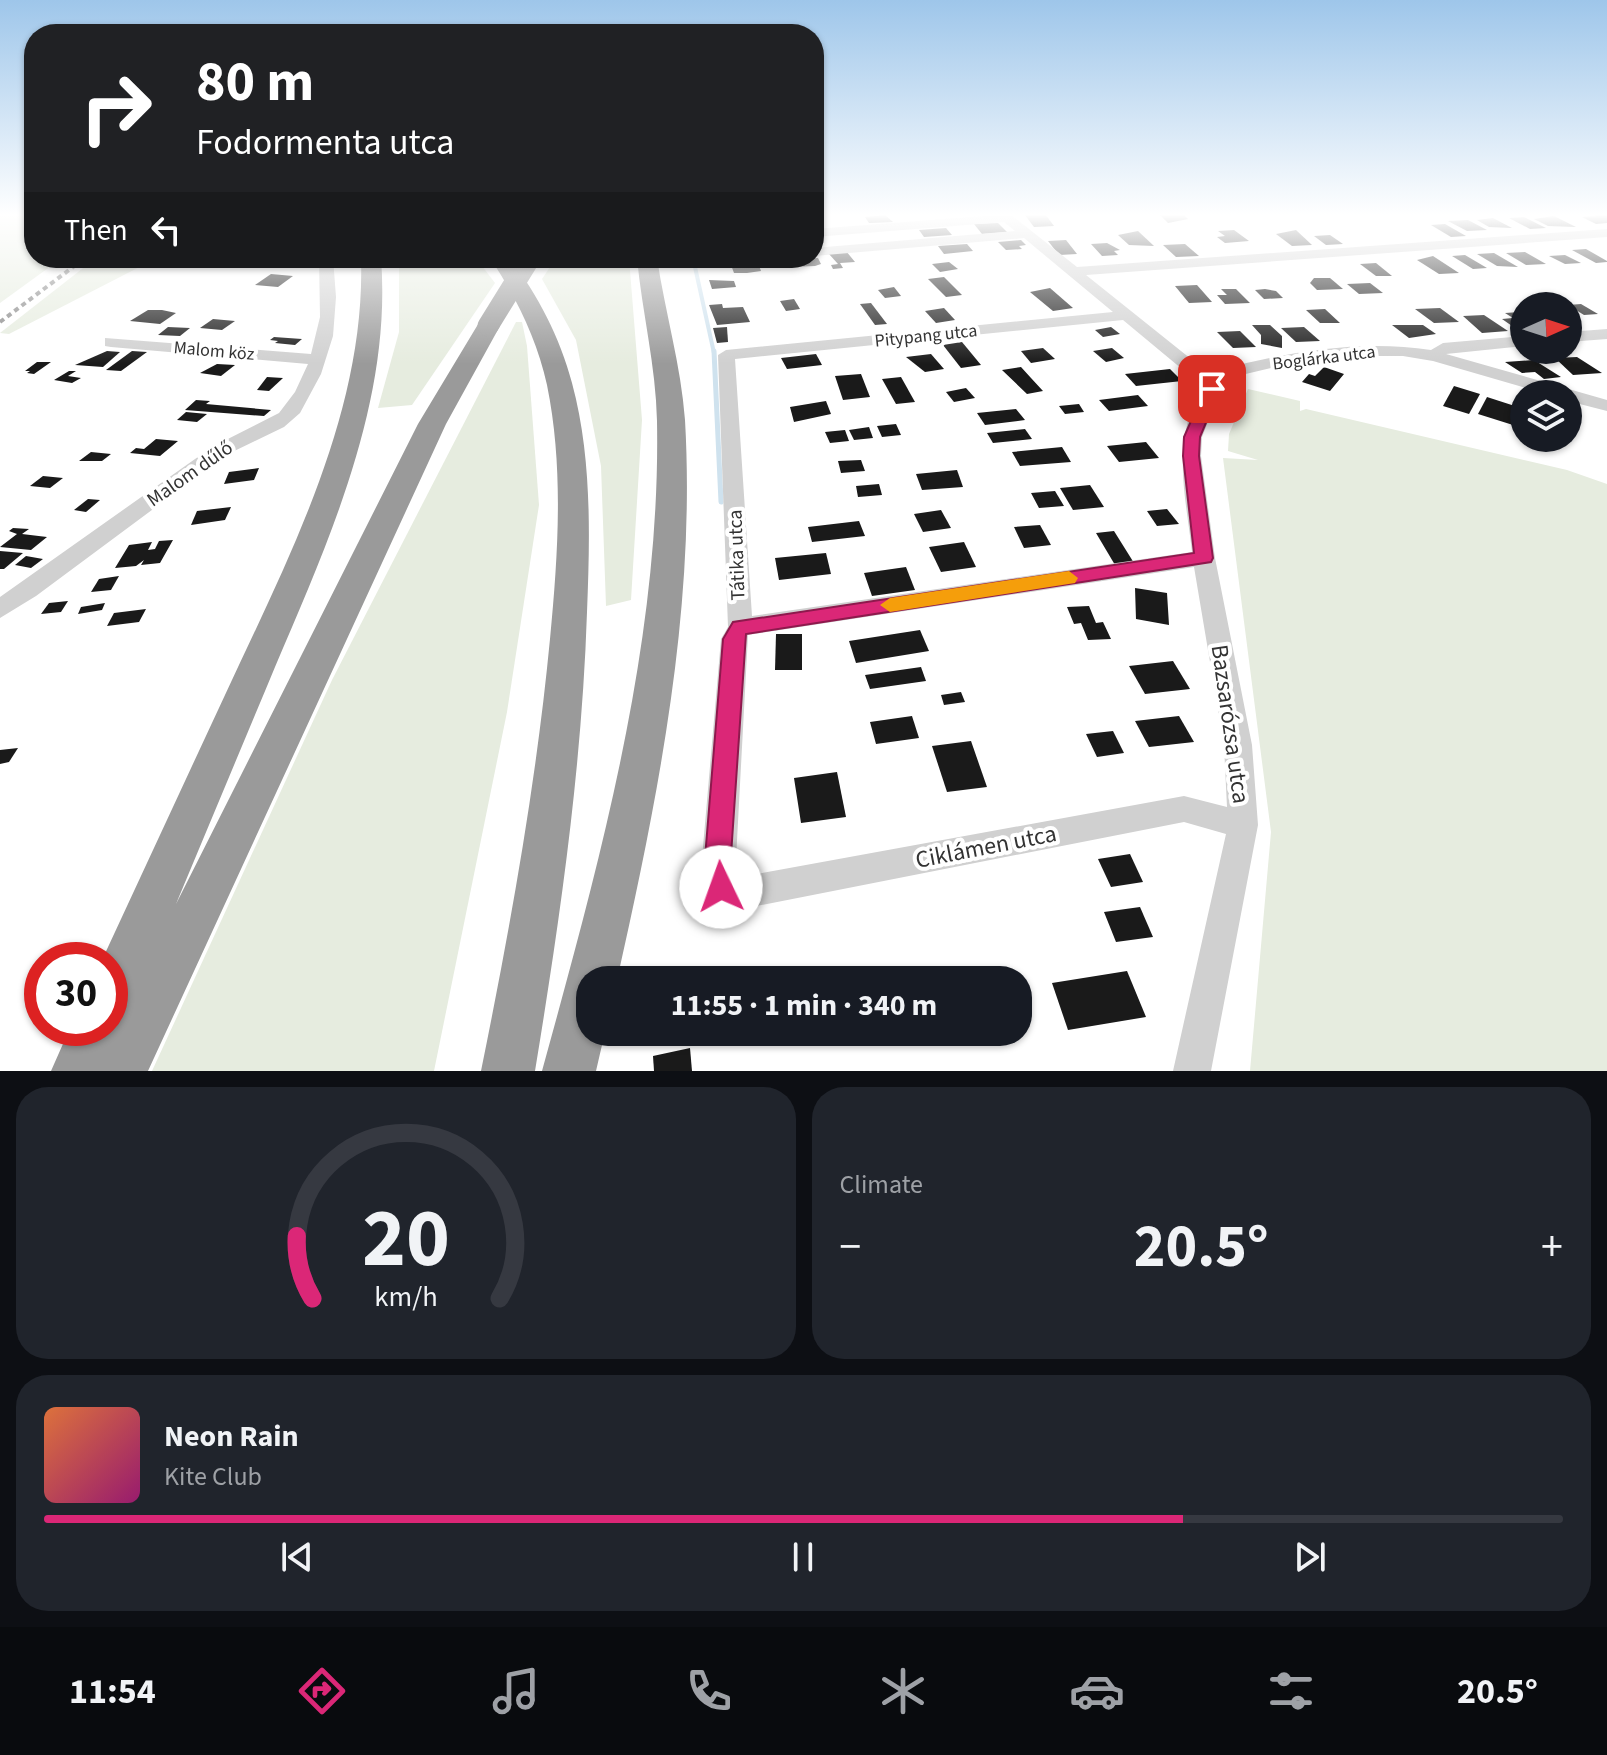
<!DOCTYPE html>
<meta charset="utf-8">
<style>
body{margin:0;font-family:"Source Sans 3",sans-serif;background:#20242c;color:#f1f3f6;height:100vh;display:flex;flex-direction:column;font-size:30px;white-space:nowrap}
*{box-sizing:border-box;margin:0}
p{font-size:26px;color:#9ea1a6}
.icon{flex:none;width:44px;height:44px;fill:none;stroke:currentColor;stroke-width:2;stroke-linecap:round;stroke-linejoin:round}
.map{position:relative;height:1071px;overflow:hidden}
.drawer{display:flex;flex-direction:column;gap:16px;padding:16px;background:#0d0f14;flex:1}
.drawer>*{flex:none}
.banner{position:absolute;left:24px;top:24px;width:800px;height:244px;border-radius:32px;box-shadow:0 2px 6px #0004;background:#202124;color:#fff;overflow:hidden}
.needle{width:52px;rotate:87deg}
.fabs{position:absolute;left:1510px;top:292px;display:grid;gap:16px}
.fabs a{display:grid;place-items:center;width:72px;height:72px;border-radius:50%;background:#171b24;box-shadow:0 2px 6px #0004;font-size:40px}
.speed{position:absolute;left:24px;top:942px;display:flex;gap:16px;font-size:40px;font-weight:700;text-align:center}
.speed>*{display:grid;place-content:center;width:104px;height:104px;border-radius:50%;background:#171b24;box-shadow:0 2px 6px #0004;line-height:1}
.speed .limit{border:12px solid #d22;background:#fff;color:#111}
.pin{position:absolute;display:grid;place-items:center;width:68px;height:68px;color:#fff;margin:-34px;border-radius:16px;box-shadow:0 4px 12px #0006}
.me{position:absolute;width:88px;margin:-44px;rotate:357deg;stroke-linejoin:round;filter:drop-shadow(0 0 6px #0008)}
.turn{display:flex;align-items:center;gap:28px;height:168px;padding:0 40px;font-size:36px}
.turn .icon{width:104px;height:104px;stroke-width:2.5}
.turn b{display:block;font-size:56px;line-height:68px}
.then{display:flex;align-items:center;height:76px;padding:0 40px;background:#0003;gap:16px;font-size:30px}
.big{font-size:60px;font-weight:700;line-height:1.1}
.drawer .card{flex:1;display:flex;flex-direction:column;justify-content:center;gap:12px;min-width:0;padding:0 28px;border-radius:32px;background:#20242c}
.drawer .dial{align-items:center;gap:0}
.dial svg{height:208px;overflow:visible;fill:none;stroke:#363941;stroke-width:7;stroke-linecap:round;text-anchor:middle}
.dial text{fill:#f1f3f6;stroke:none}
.song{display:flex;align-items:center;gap:24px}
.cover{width:96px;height:96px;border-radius:12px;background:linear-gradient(135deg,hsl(20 70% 55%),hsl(320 70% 35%))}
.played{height:8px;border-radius:4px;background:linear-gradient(90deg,#db2777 75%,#363941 75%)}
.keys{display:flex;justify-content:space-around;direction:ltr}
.heat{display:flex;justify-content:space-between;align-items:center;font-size:44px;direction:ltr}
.drawer .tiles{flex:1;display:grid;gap:16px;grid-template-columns:1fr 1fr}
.card:last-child{grid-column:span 2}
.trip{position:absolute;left:576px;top:966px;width:456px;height:80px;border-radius:32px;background:#171b24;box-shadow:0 2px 6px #0004;font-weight:700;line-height:80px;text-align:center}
.dock{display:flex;height:128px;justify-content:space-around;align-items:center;background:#090b0e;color:#9ea1a6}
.dock .icon{width:56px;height:56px}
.dock .on{color:#db2777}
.dock b{font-size:36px;color:#f1f3f6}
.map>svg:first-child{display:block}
.green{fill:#e6ecdf}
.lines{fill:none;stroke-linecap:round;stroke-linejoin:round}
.stream-far1{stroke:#cfe2ee;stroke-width:4}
.stream{stroke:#cfe2ee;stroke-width:5}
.building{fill:#1a1a1a}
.minor{fill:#d0d0d0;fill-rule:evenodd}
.highway{fill:#9a9a9a;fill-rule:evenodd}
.rail{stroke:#888;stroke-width:4;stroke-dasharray:5 4;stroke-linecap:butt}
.highway-bridge{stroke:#9a9a9a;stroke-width:21}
.route{fill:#db2777;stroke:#8e194d;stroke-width:2}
.slow{fill:#f59e0b}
.labels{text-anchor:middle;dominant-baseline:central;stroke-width:8;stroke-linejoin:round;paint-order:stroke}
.far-street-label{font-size:18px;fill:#333;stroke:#fff}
.street-label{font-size:20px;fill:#333;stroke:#fff}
.near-street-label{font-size:24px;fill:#333;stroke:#fff}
</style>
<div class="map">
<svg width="1607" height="1071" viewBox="0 0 1607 1071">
<rect width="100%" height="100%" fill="#fff"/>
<g class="green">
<polygon points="0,214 34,214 34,258 62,258 0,303"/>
<polygon points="96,258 157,258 9,334 0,333"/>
<polygon points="399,258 476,258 495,283 412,405 378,408 399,332"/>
<polygon points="556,258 629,258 642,420 631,600 606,606 601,466 576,340 542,279"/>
<polygon points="516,322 522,322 527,346 539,505 507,712 434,1071 152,1071 332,680"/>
<polygon points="1248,389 1300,401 1300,411 1306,409 1567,470 1607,484 1607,1071 1250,1071 1271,832 1223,458 1258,460 1228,451 1229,434"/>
</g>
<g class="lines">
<polyline class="stream-far1" points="693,258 714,353"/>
<polyline class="stream" points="714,351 721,502"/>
</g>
<g class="building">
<polygon points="1045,214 1054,226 1034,227 1025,215"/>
<polygon points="1159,214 1183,214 1188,219 1168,223"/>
<polygon points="1592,214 1607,214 1607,223 1596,224 1582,217 1597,216"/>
<polygon points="885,215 893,222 869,223 865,217"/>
<polygon points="1554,216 1576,227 1548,226 1534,219"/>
<polygon points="1524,217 1546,228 1530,229 1509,218"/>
<polygon points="1493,218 1512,228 1489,227 1477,220"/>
<polygon points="1468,220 1487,230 1467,231 1448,221"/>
<polygon points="998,223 1007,232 982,234 974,224"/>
<polygon points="1445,224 1466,236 1451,237 1431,225"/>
<polygon points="946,228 952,235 924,237 919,230"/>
<polygon points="1234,230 1249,241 1225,243 1217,237 1225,236 1218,231"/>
<polygon points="1296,230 1312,245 1292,246 1276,234"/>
<polygon points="1138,231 1154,246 1129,245 1118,235"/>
<polygon points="1330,235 1343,244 1326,245 1314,236"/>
<polygon points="1021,240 1026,245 1019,246 1022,249 1006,250 998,242"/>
<polygon points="1066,240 1077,254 1059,255 1048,241"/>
<polygon points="1107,243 1120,250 1114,251 1118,255 1102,256 1091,244"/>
<polygon points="967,244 973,251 944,254 938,246"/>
<polygon points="1185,244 1199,256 1176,257 1163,245"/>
<polygon points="1586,249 1607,261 1607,262 1596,263 1572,250"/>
<polygon points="846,251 855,262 840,263 843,268 833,269 831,265 838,264 829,254"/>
<polygon points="1525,252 1546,264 1526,265 1506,253"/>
<polygon points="1494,253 1518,267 1497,266 1477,254"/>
<polygon points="1465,255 1487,268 1473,269 1452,256"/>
<polygon points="1565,255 1581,263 1565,264 1549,256"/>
<polygon points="1433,256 1459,273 1439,274 1417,260"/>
<polygon points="818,258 821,264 815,266 790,267 788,263 793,262 791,259"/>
<polygon points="949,262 958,269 940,272 932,264"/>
<polygon points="758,263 761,271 747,273 734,273 731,265"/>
<polygon points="1376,263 1392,276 1376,276 1360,264"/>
<polygon points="271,274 293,276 278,287 255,285"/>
<polygon points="944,277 962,295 946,297 928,279"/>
<polygon points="1314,278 1330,278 1343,289 1317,290 1310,283"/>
<polygon points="709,280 734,281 736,287 712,289"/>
<polygon points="1370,283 1383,293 1359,294 1347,284"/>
<polygon points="1197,285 1212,302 1189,303 1175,286"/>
<polygon points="894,287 901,296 885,298 878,290"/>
<polygon points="1050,288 1073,308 1053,311 1030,292"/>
<polygon points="1221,289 1236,289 1250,303 1225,304 1217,295 1227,295"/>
<polygon points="1265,289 1276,291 1283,298 1264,299 1255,290"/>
<polygon points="794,299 800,309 786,311 780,301"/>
<polygon points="871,303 887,324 875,325 860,304"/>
<polygon points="722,304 723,308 743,307 750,322 717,325 709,305"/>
<polygon points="1581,304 1598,314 1584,315 1568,305"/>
<polygon points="944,308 955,320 936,323 925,311"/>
<polygon points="1440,308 1459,322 1434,323 1415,309"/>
<polygon points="1325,309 1340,323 1320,323 1306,310"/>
<polygon points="148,310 162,310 176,313 160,324 130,321"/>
<polygon points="1520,312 1524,315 1524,328 1515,328 1502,319 1513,318 1505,313"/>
<polygon points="1484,315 1508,331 1482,333 1463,316"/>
<polygon points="213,319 235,321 222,330 200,328"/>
<polygon points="1252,325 1270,325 1282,336 1282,348 1261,344 1261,335"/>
<polygon points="1392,325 1423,325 1436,334 1409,338"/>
<polygon points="168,327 190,328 180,336 158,335"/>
<polygon points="727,327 728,342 717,343 713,328"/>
<polygon points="1111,327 1120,334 1103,337 1095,330"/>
<polygon points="1304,327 1320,341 1296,342 1281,328"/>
<polygon points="1240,331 1256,347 1233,348 1217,332"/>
<polygon points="274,337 302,339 295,345 275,343 278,341 270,340"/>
<polygon points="962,342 981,365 961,368 943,345"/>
<polygon points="1043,348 1055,359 1031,363 1021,351"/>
<polygon points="1112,348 1124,358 1106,362 1093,351"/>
<polygon points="107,351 120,352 103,367 75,365"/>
<polygon points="132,351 147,352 121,371 106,370"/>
<polygon points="816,354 822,365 787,369 781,358"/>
<polygon points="931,354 944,369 925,372 906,357"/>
<polygon points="1577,357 1602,373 1573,375 1555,358"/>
<polygon points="1534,360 1561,377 1544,379 1535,372 1522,373 1505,362"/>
<polygon points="37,362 51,362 34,374 27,373 30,371 25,371"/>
<polygon points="217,364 235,365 221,376 200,373"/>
<polygon points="1021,367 1031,378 1043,391 1027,394 1002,370"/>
<polygon points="1324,367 1344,374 1330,391 1302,382 1309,374 1315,376"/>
<polygon points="1170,369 1182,381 1136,386 1125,374"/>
<polygon points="69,371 76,371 68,376 81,378 72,383 54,380"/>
<polygon points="861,374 870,397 843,400 835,376"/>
<polygon points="267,377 283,378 269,391 257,390"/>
<polygon points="901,377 915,402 896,404 882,379"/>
<polygon points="1454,386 1480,394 1469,414 1443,406"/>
<polygon points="966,388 975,398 954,402 946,392"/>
<polygon points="1138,395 1148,406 1109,411 1099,400"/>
<polygon points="1487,397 1521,408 1513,425 1478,414"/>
<polygon points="196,400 210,401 206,404 271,410 264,416 185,410"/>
<polygon points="826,401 831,414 794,422 790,407"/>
<polygon points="1079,404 1084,412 1065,414 1059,406"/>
<polygon points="1016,409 1025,420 985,425 977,413"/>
<polygon points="186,412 207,414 197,422 177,420"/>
<polygon points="896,424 901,435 882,437 877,426"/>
<polygon points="869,427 873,438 854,440 849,430"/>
<polygon points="1025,429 1032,439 993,443 987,433"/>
<polygon points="845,430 849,441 830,443 825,432"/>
<polygon points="156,439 178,441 160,456 130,453 136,448 144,449"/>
<polygon points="1146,442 1159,458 1119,462 1107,446"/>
<polygon points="1062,447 1071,462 1020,466 1012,452"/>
<polygon points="91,452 111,454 102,461 79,461"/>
<polygon points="861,460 865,471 841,473 838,461"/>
<polygon points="259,468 254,480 224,484 229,472"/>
<polygon points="957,470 963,487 922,490 916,474"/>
<polygon points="43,476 63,478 50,488 30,486"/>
<polygon points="879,484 882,495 858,497 856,486"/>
<polygon points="1090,485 1104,507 1073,510 1060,488"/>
<polygon points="1055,491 1064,506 1039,508 1031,493"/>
<polygon points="88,499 100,500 86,512 74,510"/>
<polygon points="231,507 225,520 191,525 197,511"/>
<polygon points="1167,509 1179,524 1157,526 1147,511"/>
<polygon points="941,510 951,528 923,532 914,514"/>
<polygon points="859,521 865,536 812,542 808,527"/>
<polygon points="1040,525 1051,545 1024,548 1014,527"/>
<polygon points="13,528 29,529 22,534 47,537 31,550 0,547 17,534 9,531"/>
<polygon points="1114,531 1134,563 1115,565 1096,533"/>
<polygon points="173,540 160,563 141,565 144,560 136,566 115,568 129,545 152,542 148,550 155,549 159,541"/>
<polygon points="964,542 976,567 941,572 929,547"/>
<polygon points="0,551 23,553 4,569 0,569"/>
<polygon points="826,553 831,574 779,580 775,558"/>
<polygon points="26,556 43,559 31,568 15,565"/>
<polygon points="906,567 915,590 872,596 864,573"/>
<polygon points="119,576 111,590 91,592 99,579"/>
<polygon points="1135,588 1167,593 1169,625 1136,619"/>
<polygon points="68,601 61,612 41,614 49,603"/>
<polygon points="105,603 102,610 78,614 81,607"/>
<polygon points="1089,606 1096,623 1103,622 1111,639 1088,640 1081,623 1074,624 1067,607"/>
<polygon points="146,609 139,622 107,626 114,613"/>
<polygon points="920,630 929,651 856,663 849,641"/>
<polygon points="776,634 802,634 802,670 775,670"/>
<polygon points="1173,661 1190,689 1145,694 1129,666"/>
<polygon points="921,667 926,681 870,689 865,675"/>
<polygon points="961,692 965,702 944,705 941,695"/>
<polygon points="912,716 919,738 876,744 870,722"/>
<polygon points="1179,716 1194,742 1149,747 1135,721"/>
<polygon points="1113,731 1124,753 1097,757 1086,734"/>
<polygon points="971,741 987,787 947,792 932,746"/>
<polygon points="18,748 9,762 0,764 0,750"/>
<polygon points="837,772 846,817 801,823 794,778"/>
<polygon points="1130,854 1143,882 1111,887 1098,859"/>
<polygon points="1140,907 1153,937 1116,942 1104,912"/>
<polygon points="1127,971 1146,1017 1068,1030 1052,983"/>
<polygon points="690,1048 692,1071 654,1071 653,1056"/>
</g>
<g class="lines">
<g class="minor">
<path d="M1010 214 1077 267 1607 229V237L1086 275 1206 371 1216 374 1221 369C1290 352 1360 339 1431 350L1443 343 1524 336V346L1446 354 1607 400V411L1568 401V394H1547L1433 361 1403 356H1354L1297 362 1233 377 1220 391 1202 437 1201 456 1215 558 1252 745 1258 825 1211 1071H1173L1226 834 1184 822 741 909 718 905 710 898 701 870 721 639 728 627 718 355 726 350 1113 312 1024 238 814 256V248L1015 231 1004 222 814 237V229ZM1123 320 1194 379 1208 383C1168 432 1186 496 1192 552L752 616 735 359ZM1194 567 1224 745 1227 807 1184 796 735 878 748 635Z"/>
<polygon points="319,258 333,258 336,297 333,336 321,374 300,413 284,427 226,455 36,596 0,618 0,597 212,447 279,413 295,392 308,364 111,347 105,346 105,338 311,354 320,317"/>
<path d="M752 258C741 266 705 270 694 262L700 258Z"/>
<polygon points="1607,329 1607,339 1568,342 1568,332"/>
</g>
<g class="highway">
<path d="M361 258H381C392 401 330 538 275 667 242 746 209 825 176 904L418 424 480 321H496L500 326 446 424 148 1071H51L70 1028H110V960H102C143 872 184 783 225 695 288 559 366 412 361 258Z"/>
<path d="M490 258H510C538 296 560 337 572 383 592 457 590 536 587 612 582 766 560 919 535 1071H481C510 928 536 785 550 639 558 555 564 468 547 385 537 339 516 297 490 258Z"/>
<path d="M637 258H657C665 312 681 365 685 420 696 609 658 797 617 980H590V1032H605L596 1071H542C600 860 661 642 657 421 656 366 642 312 637 258Z"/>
</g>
<polyline class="rail" points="0,322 85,258"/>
<polyline class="highway-bridge" points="488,326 530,258"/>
</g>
<linearGradient id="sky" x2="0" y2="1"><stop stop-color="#9ec6ea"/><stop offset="0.59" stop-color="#fff"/><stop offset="1" stop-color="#fff" stop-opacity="0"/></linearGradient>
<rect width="1607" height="364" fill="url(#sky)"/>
<polygon class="route" points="1212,385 1220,389 1200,437 1199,456 1213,558 1211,562 746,634 730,870 734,887 730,896 721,900 711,896 704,870 723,639 733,622 1194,553 1183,456 1184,437 1205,389"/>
<polygon class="slow" points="1069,571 1078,578 1075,583 890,612 880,605 890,598"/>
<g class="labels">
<g class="far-street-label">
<text transform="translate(926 336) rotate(-6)">Pitypang utca</text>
<text transform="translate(214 351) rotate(5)">Malom köz</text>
<text transform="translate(1324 358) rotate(-7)">Boglárka utca</text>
</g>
<g class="street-label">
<text transform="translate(190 474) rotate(-35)">Malom dűlő</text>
<text transform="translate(737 555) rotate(-92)">Tátika utca</text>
</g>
<g class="near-street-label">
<text transform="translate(1230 724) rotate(82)">Bazsarózsa utca</text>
<text transform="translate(986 847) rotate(-11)">Ciklámen utca</text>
</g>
</g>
</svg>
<div class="fabs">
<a><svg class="needle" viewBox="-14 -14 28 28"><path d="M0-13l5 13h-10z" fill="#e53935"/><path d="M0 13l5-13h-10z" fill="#9ea1a6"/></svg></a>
<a><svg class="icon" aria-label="layers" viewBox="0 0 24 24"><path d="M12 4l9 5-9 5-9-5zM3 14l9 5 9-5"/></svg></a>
</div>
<div class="speed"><div class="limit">30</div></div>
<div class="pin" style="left:1212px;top:389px;background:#d93025"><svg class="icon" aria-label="arrive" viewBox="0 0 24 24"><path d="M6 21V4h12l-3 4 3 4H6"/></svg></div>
<svg class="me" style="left:721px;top:887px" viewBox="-20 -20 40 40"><circle r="19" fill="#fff"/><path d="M0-13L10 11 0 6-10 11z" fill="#db2777"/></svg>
<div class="trip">11:55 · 1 min · 340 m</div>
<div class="banner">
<div class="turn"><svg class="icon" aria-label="right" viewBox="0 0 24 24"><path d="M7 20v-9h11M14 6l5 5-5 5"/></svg><div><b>80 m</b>Fodormenta utca</div></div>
<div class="then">Then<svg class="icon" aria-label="left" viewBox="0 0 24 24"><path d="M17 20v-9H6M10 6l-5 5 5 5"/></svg></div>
</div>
</div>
<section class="drawer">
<div class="tiles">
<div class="card dial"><svg viewBox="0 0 100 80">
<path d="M14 69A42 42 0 1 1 86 69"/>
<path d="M14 69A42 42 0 0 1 8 45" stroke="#db2777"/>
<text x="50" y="56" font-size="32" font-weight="700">20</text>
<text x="50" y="72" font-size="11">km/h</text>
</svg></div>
<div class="card"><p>Climate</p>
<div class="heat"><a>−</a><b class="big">20.5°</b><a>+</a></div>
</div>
<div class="card">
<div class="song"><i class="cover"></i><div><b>Neon Rain</b><p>Kite Club</p></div></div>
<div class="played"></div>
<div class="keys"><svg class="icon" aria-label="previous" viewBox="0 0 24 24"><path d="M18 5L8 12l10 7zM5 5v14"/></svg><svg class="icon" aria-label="pause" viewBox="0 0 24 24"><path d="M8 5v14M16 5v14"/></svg><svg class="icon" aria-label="next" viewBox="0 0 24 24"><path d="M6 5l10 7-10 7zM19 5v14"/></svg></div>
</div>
</div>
</section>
<nav class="dock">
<b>11:54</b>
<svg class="icon on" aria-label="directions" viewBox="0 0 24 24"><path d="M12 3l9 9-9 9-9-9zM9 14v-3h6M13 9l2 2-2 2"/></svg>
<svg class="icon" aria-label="music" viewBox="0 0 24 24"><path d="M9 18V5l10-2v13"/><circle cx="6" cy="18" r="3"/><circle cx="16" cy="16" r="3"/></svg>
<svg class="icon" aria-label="phone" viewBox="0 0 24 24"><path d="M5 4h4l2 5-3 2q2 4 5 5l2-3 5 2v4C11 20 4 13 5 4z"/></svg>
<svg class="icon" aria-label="climate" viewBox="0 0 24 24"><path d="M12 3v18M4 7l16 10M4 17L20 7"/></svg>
<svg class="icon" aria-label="car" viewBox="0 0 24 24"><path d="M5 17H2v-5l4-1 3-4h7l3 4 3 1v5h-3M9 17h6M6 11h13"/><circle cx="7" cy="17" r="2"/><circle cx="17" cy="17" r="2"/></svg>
<svg class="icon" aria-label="filters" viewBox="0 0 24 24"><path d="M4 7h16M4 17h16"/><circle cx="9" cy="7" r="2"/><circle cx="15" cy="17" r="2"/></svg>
<b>20.5°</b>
</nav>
